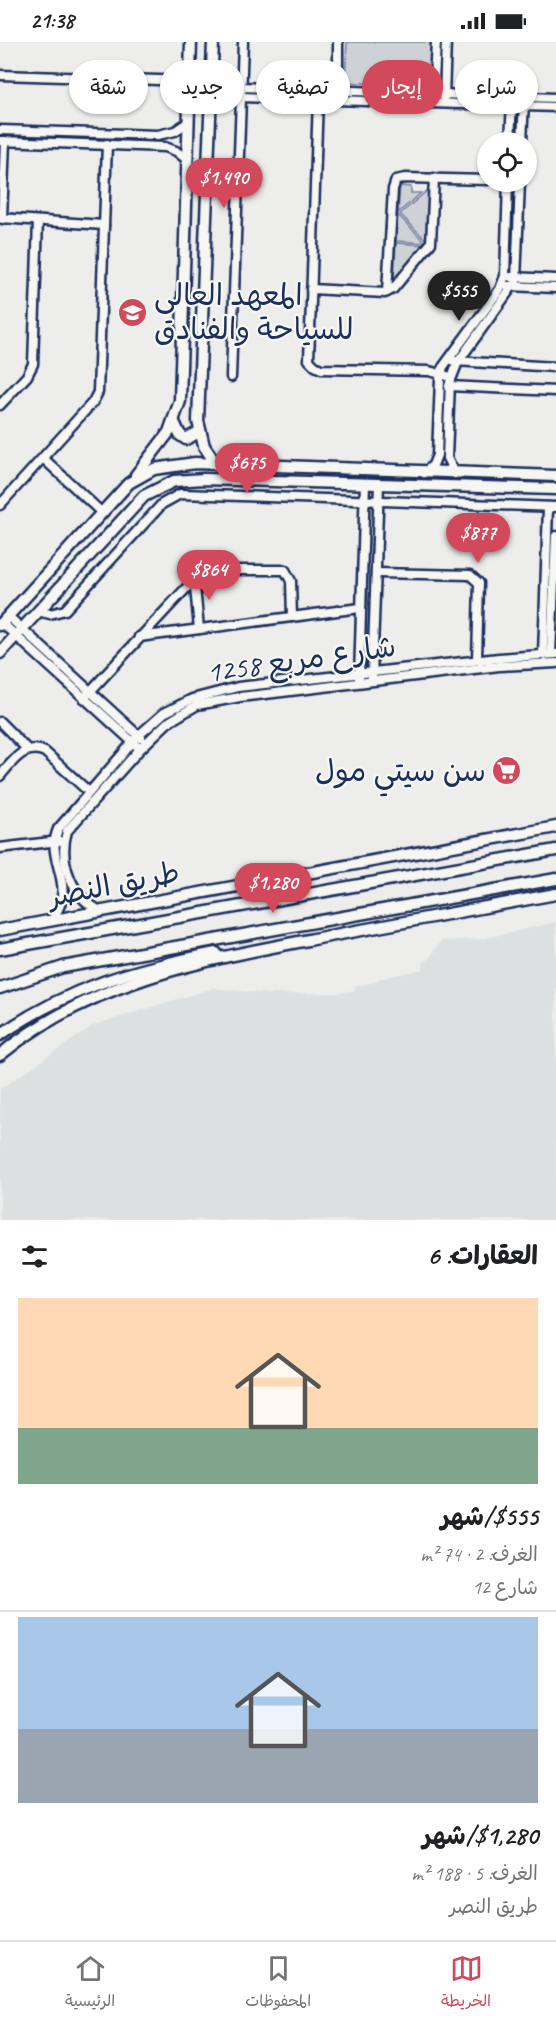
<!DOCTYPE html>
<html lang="ar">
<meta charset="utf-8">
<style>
body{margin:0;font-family:Caveat,"Playpen Sans Arabic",sans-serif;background:#f2f2f2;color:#202124;direction:rtl;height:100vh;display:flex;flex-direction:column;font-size:22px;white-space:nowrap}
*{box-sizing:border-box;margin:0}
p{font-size:20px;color:#757577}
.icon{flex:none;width:33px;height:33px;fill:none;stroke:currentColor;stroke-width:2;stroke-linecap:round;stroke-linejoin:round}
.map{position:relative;height:1178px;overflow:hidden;direction:ltr}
.drawer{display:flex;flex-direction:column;background:#fff;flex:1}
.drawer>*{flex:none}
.top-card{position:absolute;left:18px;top:18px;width:520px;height:54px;direction:rtl;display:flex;gap:12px}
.buttons{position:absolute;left:477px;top:90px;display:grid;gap:12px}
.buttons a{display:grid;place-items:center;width:60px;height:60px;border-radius:50%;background:#fff;box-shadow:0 2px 4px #0004;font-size:30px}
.price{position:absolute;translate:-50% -51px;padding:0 14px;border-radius:21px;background:#d1495b;color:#fff;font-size:20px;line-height:39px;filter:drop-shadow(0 2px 3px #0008)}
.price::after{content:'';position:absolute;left:50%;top:36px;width:18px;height:14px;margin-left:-9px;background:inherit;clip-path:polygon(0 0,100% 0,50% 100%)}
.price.active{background:#222;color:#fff}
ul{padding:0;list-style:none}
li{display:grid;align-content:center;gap:12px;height:318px;padding:0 18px}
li+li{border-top:2px solid #e0e0e0}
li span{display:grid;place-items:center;height:186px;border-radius:0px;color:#555}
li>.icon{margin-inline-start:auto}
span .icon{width:108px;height:108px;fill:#fffc;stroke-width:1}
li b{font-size:26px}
h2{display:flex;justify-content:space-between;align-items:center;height:72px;padding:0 18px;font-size:26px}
.chip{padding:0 21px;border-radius:27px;background:#fff;box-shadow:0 2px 4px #0004;font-size:21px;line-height:54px}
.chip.active{background:#d1495b;color:#fff}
.status{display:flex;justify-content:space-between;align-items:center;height:42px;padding:0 30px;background:#fff;direction:ltr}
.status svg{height:16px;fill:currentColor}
.tabs{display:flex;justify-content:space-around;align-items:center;height:84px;border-top:2px solid #e0e0e0;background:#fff;font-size:16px;color:#757577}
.tabs a{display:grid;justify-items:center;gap:3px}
.tabs .active{color:#d1495b}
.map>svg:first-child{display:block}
.built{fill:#dde0e1}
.green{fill:#ced2d7;stroke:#74809a;stroke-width:1.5}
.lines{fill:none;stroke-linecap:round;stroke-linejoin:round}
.minor-casing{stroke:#1b2f5e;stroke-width:13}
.major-casing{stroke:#1b2f5e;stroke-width:15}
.minor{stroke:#f6f6f2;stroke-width:8}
.major{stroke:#f6f6f2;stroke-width:10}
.labels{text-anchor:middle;stroke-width:4.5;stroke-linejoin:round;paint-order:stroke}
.poi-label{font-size:30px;fill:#1b2f5e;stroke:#f6f6f2;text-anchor:start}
.street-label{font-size:30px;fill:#1b2f5e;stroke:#f6f6f2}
</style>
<div class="status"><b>21:38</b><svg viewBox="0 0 49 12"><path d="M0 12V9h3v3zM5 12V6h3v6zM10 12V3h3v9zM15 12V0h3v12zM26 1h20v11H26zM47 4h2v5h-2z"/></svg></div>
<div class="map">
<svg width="556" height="1178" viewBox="0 0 556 1178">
<rect width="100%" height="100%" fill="#edeeec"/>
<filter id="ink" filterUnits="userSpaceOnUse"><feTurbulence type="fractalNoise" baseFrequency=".0167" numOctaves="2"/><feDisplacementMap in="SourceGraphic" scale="12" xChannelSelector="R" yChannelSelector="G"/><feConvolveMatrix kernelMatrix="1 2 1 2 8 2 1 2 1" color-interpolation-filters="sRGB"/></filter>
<g filter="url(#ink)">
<polygon class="built" points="556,880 556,1178 0,1178 0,1047 94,983 213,946 268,952 339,951 355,948 355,944 376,940 377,937 423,927 423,920 428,918 441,899 481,897"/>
<g class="green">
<polygon points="347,0 431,0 430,45 345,40"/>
<polygon points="400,144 411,145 411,151 421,151 398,171"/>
<polygon points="429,147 430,147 426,198 400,172"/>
<polygon points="398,173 426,201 396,199"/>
<polygon points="396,201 426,203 394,239"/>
</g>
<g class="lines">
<defs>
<g id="minor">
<polyline points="0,33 190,39"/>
<polyline points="211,44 556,56"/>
<polyline points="338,51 338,0"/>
<polyline points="211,54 556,65"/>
<polyline points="444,55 446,0"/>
<polyline points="318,57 309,318 315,324 321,327 429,329 451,335"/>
<polyline points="433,57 436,0"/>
<polyline points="0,88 158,93 175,89 187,81"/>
<polyline points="0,99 165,105 176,109 186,117"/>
<polyline points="510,100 512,58"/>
<polyline points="522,100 524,59"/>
<polyline points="0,176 104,183"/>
<polyline points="2,177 5,99"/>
<polyline points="511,235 556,237"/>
<polyline points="508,244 556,246"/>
<polyline points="311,247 385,251 393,247 431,201 434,136"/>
<polyline points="387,250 393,147 396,138 405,136 488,138"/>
<polyline points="454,319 556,325"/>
<polyline points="231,335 243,0"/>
<polyline points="449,344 556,349"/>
<polyline points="0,363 27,334 33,322 38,179"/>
<polyline points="43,416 101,470"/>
<polyline points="424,431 433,423 437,413 440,337 443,325 500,247 505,234 508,140"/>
<polyline points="455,432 447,416 450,340 458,320 516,239 520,140"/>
<polyline points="0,463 93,360 98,350 107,102"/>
<polyline points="376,531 470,533 479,541 477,618"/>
<polyline points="194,534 199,587"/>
<polyline points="38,569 50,572 65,568 162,462 180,452 556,465"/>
<polyline points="8,574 141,696"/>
<polyline points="2,581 137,704"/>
<polyline points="139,595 360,566"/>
<polyline points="551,612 556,494"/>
<polyline points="543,613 548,465"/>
<polyline points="372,635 379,442"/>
<polyline points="359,636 365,441"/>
<polyline points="84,656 203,528 285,528 291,539 292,575"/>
<polyline points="0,680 28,708"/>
<path d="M0,734C12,720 25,700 45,710L89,750"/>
<polyline points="0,806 59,799"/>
<path d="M101,869C72,856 58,820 67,789L140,707L167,681L197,663L240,655L499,624L556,621"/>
<path d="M52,878C79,840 44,820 58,787L138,694L164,671L192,657L238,645L499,616L556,612"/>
</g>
<g id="major">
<polyline points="213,0 198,379 204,404 216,422"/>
<polyline points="174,380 180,393 186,397 199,390"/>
<polyline points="136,433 169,390 180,359 191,0"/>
<polyline points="0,583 129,441 154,427 195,421 556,434"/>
<polyline points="0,611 144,454 174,439 204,437 556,447"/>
<polyline points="0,888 556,785"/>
<polyline points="0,907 556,808"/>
<polyline points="0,946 63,925 556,837"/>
<path d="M0,993C69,945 134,927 216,911"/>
<path d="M0,1013C92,937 210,917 324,895C401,880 479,867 556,852"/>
</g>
</defs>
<use href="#minor" class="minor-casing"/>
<use href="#major" class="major-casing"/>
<use href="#minor" class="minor"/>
<use href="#major" class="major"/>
</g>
</g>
<defs>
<symbol id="university-disc" viewBox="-11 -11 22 22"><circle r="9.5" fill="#d1495b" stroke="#f6f6f2"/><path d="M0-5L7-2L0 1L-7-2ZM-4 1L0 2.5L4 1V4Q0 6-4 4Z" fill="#fff"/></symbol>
<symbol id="supermarket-disc" viewBox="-11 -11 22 22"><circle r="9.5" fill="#d1495b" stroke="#f6f6f2"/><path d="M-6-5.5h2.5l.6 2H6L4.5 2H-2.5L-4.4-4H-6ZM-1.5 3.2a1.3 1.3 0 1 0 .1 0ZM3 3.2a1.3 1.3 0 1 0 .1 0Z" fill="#fff"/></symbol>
</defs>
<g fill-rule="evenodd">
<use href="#university-disc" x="116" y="254" width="33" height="33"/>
<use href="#supermarket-disc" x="490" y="712" width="33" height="33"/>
</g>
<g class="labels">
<g class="poi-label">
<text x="154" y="263">المعهد العالى<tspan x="154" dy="34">للسياحة والفنادق</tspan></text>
<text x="486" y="739" text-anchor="end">سن سيتي مول</text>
</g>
<g class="street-label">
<text transform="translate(301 617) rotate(-8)" y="10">شارع مربع 1258</text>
<text transform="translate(114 842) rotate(-11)" y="10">طريق النصر</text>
</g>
</g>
</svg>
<div class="buttons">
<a><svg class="icon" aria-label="locate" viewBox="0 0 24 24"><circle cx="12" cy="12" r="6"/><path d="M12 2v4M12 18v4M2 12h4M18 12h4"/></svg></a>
</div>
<b class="price" style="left:224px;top:167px">$1,490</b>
<b class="price active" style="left:459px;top:280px">$555</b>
<b class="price" style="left:247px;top:452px">$675</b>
<b class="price" style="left:478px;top:522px">$877</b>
<b class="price" style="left:209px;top:559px">$864</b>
<b class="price" style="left:273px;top:872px">$1,280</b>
<div class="top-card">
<a class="chip">شراء</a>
<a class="chip active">إيجار</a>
<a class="chip">تصفية</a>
<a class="chip">جديد</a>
<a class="chip">شقة</a>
</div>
</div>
<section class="drawer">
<h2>العقارات: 6<svg class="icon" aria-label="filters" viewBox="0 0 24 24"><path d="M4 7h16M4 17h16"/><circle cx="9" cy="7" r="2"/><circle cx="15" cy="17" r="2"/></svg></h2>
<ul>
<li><span style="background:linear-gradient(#ffd9b3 70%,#7fa58c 0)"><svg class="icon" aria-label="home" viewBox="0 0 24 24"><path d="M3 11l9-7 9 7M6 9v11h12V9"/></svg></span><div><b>$555/شهر</b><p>الغرف: 2 · 74 m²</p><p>شارع 12</p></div></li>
<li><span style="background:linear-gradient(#a9c7e8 60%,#9aa5b1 0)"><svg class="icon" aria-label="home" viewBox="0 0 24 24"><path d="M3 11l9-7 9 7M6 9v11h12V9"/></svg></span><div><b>$1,280/شهر</b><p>الغرف: 5 · 188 m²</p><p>طريق النصر</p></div></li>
</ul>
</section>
<nav class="tabs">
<a class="active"><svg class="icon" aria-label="map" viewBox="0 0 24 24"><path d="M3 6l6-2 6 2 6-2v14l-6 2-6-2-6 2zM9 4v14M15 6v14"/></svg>الخريطة</a>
<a><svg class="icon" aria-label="saved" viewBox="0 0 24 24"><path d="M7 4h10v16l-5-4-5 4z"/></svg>المحفوظات</a>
<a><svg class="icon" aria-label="home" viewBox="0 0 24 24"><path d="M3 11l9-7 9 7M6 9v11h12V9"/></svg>الرئيسية</a>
</nav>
